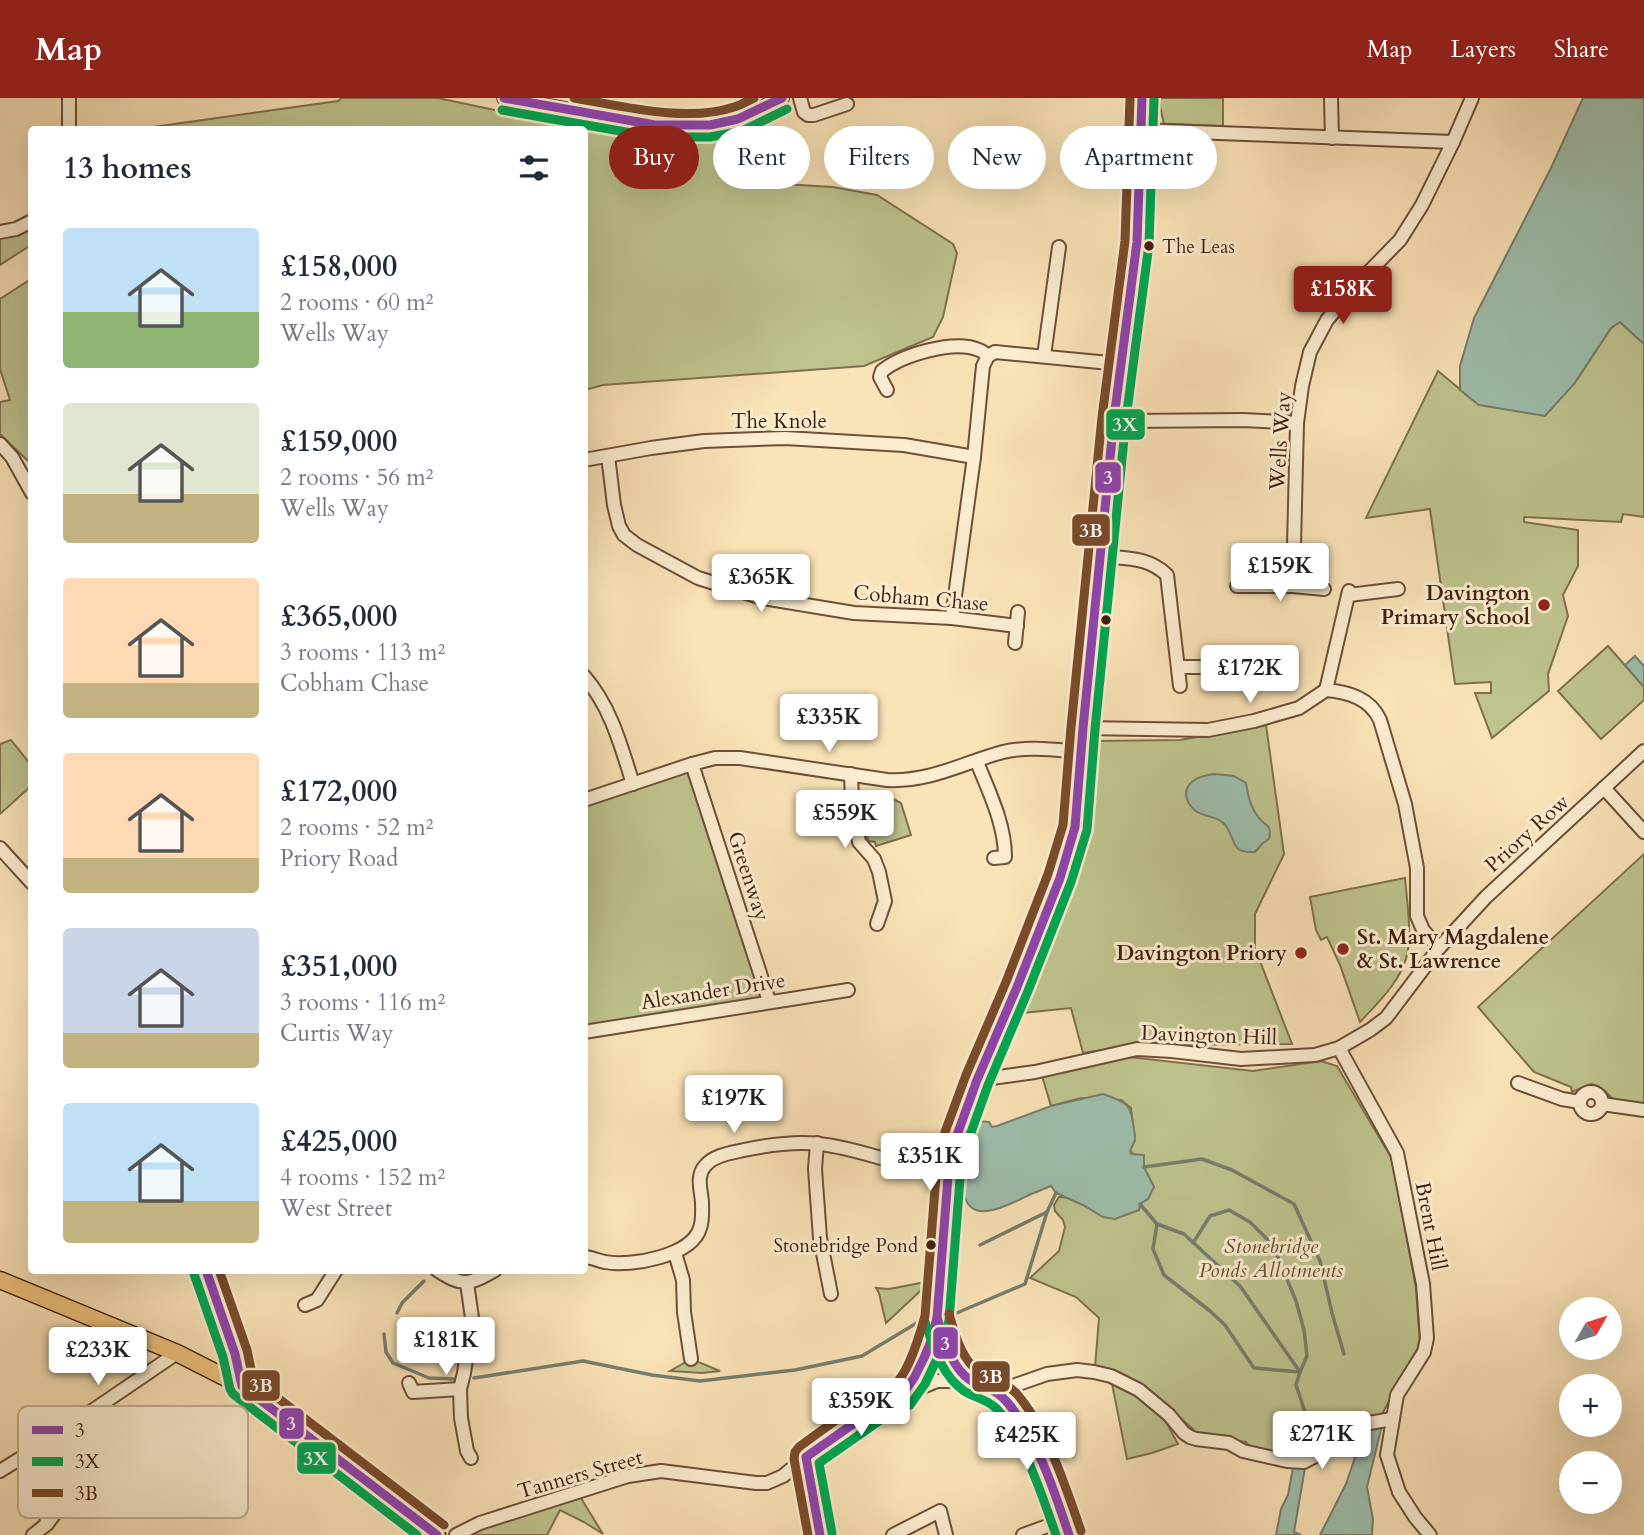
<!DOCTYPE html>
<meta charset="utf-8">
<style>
body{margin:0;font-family:Cardo,serif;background:#f2f2f3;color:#1f2937;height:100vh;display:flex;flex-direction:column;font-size:26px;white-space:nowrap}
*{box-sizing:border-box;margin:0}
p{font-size:23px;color:#747a83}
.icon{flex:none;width:38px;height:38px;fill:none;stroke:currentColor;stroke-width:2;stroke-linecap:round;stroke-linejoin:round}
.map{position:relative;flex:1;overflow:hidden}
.sheet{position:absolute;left:28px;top:28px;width:560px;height:1148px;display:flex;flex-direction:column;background:#fff;border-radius:7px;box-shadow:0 7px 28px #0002}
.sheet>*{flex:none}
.top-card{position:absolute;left:609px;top:28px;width:665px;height:63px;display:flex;gap:14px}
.needle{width:46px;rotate:51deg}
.fabs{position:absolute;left:1559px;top:1199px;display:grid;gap:14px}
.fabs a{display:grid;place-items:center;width:63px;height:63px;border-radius:50%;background:#fff;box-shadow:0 7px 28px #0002;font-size:35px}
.price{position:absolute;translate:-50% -60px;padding:0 16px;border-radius:7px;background:#fff;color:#222;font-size:23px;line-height:46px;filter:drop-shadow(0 2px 4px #0008)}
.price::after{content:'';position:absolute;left:50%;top:42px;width:21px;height:16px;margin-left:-10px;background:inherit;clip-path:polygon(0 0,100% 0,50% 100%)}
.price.on{background:#8f2418;color:#fff}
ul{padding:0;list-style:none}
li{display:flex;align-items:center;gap:21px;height:175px;padding:0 35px}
li span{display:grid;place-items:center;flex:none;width:196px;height:140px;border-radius:7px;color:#555}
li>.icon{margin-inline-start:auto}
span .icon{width:84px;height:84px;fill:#fffc;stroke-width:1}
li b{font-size:30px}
h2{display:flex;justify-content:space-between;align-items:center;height:84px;padding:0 35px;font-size:30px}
.tag{padding:0 24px;border-radius:32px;background:#fff;box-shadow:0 7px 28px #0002;font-size:24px;line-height:63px}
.tag.on{background:#8f2418;color:#fff}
header{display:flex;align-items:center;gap:42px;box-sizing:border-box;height:98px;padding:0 35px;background:#8f2418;color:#fff}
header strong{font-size:33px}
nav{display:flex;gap:38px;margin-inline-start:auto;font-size:24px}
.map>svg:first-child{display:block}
.green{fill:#bfc48e;stroke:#80714e;stroke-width:2}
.water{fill:#9ebeac;stroke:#787e6c;stroke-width:2}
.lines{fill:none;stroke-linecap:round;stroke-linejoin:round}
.stream{stroke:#787e6c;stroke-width:3.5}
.minor-casing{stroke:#6e4f38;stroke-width:16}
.major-casing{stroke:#401e0d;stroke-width:19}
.minor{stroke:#fcedd0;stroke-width:12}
.major{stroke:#edc27c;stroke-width:16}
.bus-1-casing{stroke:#fcedd0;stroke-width:14}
.bus-2-casing{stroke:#fcedd0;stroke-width:14}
.bus-3-casing{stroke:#fcedd0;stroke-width:14}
.bus-1{stroke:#8e44ad;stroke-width:9}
.bus-2{stroke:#00a651;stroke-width:9}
.bus-3{stroke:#7a4b2a;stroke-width:9}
.bus-dot{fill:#401e0d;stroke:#fcedd0;stroke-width:2.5}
.poi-dot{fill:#8f2418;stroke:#fcedd0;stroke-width:2.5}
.labels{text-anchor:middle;stroke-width:6;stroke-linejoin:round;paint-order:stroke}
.bus-label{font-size:19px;fill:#401e0d;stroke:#fcedd0;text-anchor:start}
.street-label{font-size:21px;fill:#401e0d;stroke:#fcedd0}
.poi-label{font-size:21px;font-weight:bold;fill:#401e0d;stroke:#fcedd0;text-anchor:end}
.park-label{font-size:21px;font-style:italic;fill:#665034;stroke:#fcedd0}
.key{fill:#fcedd0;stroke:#c4af96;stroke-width:2}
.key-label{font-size:19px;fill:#401e0d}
.line-badge{stroke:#fcedd0;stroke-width:2.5}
.badge-label{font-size:19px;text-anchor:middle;font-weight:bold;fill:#fff}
</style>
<header>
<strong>Map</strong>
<nav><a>Map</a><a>Layers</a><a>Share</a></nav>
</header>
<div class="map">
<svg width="1644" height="1437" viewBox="0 0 1644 1437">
<rect width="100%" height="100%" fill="#fae3b7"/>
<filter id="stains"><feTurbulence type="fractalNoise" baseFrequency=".00286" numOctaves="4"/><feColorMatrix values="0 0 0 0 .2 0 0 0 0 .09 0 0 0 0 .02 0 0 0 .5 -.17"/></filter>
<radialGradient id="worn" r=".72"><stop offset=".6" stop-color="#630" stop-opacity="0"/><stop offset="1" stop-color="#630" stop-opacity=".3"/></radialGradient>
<g class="green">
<polygon points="342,0 438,0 665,48 734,33 748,84 833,89 877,97 953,146 957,155 943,219 933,239 864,268 603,287 585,292 584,32 139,31 338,3"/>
<polygon points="1158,0 1223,0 1223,28 1164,26"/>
<polygon points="31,129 31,147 0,167 0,139"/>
<polygon points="31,181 31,366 0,336 0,304 10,302 0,271 0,201"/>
<polygon points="1620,224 1644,246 1644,419 1623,416 1621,424 1524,419 1524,424 1578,432 1578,468 1563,497 1568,518 1548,576 1549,593 1492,640 1475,595 1491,595 1491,584 1455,586 1430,411 1366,420 1438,273 1479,307 1574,286 1611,230"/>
<polygon points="1608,548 1644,589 1644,602 1601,641 1558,593"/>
<polygon points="1266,627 1284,756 1255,816 1255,850 1292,946 1135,947 1083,955 1071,910 1022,915 1080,753 1090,643 1180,642"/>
<polygon points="11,642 31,667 31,688 0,716 0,646"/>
<polygon points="692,666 769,903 585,934 584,702"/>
<path d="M873,695L883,696L901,705L911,737L876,748L875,744L869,743C861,729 857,705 873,695Z"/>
<polygon points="1644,756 1644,1006 1615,1003 1605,993 1598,988 1591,986 1572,994 1571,989 1534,974 1478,909"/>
<path d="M1405,780C1407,803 1412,836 1407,857C1401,883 1377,906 1360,924L1340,867L1327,839L1321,842L1316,832L1310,799Z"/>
<path d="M1129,959L1253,973L1321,963L1337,968L1392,1061L1416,1190L1420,1246L1381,1318L1361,1322L1342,1316C1334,1322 1336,1329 1331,1337C1324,1349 1309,1356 1298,1363L1249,1348L1246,1344L1230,1342L1196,1334L1152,1294L1119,1274L1095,1269L1099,1220L1076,1199L1030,1180L1059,1153L1065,1129L1063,1122L1055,1113L1054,1107L1059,1099C1071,1097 1102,1116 1118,1118C1124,1119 1132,1113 1139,1112L1140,1106L1154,1089C1147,1075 1139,1064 1130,1052L1135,1042L1131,1010L1121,1002L1081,1000L1051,1008L1042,978Z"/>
<polygon points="931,1183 886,1225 879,1195 876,1190 889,1191"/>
<polygon points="939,1242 955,1275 954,1277 919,1284 917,1282"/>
<polygon points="691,1261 720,1273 702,1275 670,1273"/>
<polygon points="1111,1281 1119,1290 1138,1297 1166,1324 1178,1346 1152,1355 1127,1361"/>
<polygon points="579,1397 603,1436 584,1424 560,1412 547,1437 469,1437 471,1434"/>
</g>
<g class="water">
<polygon points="1583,0 1644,0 1644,246 1620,224 1611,230 1574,286 1545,318 1479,307 1460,292 1460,268 1474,220 1551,70"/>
<polygon points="1635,558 1644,568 1644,589 1625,567"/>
<path d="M1215,676L1234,678L1246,685C1248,698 1251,712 1261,722C1264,726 1266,725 1269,730C1271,735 1270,736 1269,741L1263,745L1255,754C1230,755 1237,744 1226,728C1216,714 1195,723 1187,701C1186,697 1185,695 1187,691C1191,680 1205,677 1215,676Z"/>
<path d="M1103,996C1133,1006 1130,1008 1135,1038V1042L1130,1053L1131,1056L1144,1057V1069L1154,1089L1148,1101L1140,1106L1139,1112L1115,1121L1103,1119L1083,1107L1056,1095L1051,1088C1044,1091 1036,1094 1029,1097C1007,1108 966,1131 963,1089L961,1087L968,1047L978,1023L989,1024L992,1029L997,1028L1051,1008Z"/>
<polygon points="1382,1327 1367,1389 1373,1421 1372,1437 1320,1437 1346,1386 1365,1330"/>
<polygon points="1293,1369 1305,1370 1294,1434 1301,1437 1276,1437 1281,1411 1288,1397"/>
</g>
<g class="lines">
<g class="stream">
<polyline points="1144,1069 1202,1061 1232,1072 1294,1106 1320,1163 1332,1215 1344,1256"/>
<polyline points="1140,1106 1157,1126 1184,1136 1240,1188 1300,1274 1296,1287 1308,1323"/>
<polyline points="1157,1126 1153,1151 1164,1177 1210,1213 1225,1227 1254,1270 1300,1274 1307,1258 1304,1232 1296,1203 1273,1147 1250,1124 1229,1112 1210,1118 1193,1145"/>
<polyline points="980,1147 1047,1114 1056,1095"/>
<polyline points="397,1215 402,1205 424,1183"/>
<polyline points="952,1217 1025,1186 1047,1114"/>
<polyline points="384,1236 386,1254 393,1265 429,1280 455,1281"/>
<polyline points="474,1280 583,1263 652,1277 700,1283 795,1272 862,1258 925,1220"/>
</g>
<defs>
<g id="minor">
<polyline points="504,0 655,27 710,27 738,21 782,0"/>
<polyline points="800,0 804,14 808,17 814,17 847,6"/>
<polyline points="1331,0 1332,40"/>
<polyline points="597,17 601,0"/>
<polyline points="69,32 69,0"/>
<polyline points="1140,32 1453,44"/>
<polyline points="0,134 16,131 32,123"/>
<polyline points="1044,258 1059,149"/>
<path d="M887,292L880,279L882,273C902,257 954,241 979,252C983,253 985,256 988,258"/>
<polyline points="1114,320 1130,323 1243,322 1297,325"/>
<polyline points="0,346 12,359 32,395"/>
<polyline points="608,358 614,407 619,428 624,437 637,447 698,480 763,500 854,515 952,520 1017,528"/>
<polyline points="584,362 651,350 704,343 785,340 904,347 974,359"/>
<path d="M1099,458C1126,461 1147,458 1167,477L1180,588"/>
<polyline points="1237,488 1293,488 1324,491"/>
<polyline points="1293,488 1297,325 1302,288 1310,254 1327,222 1358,185 1400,142 1422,107 1453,44 1472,0"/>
<polyline points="1349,497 1398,491"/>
<polyline points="952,520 974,359 983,268 988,258 995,254 1120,266"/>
<polyline points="1015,545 1018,514"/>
<polyline points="1179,569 1202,569"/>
<path d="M584,578C611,609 621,648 633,686"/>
<polyline points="1326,592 1349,493"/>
<path d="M1083,630L1208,632L1254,623L1299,610L1326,592C1348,594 1370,600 1380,622L1405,706L1417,770V818L1423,832L1439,850"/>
<path d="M977,664C989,694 1005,726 1005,759L994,760"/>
<polyline points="692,666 769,903"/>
<polyline points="851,676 852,703 859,744 874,761 879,774 885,803 877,826"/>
<polyline points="1604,690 1644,734"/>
<path d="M584,702L692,666L715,660H740L887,682C931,684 962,665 1003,654C1028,648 1056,652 1080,654"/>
<polyline points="0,750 32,785"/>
<polyline points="584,934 848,892"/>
<polyline points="1339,950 1397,1055 1423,1186 1427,1240 1424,1254 1397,1297 1387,1357 1399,1394 1415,1419 1430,1437"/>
<polyline points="977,982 1035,974 1137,951 1172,953 1241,961 1315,957 1339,950 1370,932 1386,920 1439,850 1486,799 1644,653"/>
<polyline points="1518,985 1562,1001 1580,1004"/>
<circle cx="1591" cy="1005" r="11"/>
<polyline points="1602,1006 1644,1012"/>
<polyline points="817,1045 815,1071 820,1140 831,1196"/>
<polyline points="675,1155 683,1182 684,1214 691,1261"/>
<path d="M584,1159C592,1159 598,1163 605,1164C631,1169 692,1158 700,1130C703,1122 702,1112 702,1104C701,1092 696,1078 705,1068C714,1057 731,1055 744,1052C768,1047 794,1043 819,1046C840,1048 860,1054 881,1060C903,1067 926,1073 948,1079"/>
<polyline points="206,1172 235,1256 242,1288"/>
<path d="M437,1172C463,1189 469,1187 495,1172"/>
<polyline points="467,1185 472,1220 464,1275 460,1291 461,1320 467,1353 471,1360"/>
<polyline points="305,1207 317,1202 336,1172"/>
<path d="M937,1220C945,1246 952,1263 971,1283"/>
<polyline points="409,1285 413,1294 460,1291"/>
<polyline points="902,1297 914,1280 924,1260 931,1243 937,1220 948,1079 957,1037 977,982 1017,889 1060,780 1075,729 1083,630 1114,320 1137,144 1142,0"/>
<polyline points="1002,1299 1010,1289 1047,1276 1077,1272 1094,1274 1111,1278 1139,1292 1169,1317 1184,1335 1190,1339 1196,1341 1229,1345 1243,1353 1287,1363 1304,1364 1319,1356 1340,1334 1342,1324 1358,1327 1392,1321"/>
<polyline points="806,1359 820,1437"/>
<polyline points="0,1373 42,1347 177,1255"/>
<polyline points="44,1395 47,1426"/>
<polyline points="33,1437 47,1426 59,1410 68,1405"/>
<polyline points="456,1437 480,1425 628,1378 661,1373 756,1385 767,1385 783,1378 806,1359 883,1305 937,1283 971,1283 985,1288 1002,1299 1021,1325 1048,1381 1069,1437"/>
<polyline points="893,1437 940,1413 946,1437"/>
<polyline points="1023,1437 1064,1422"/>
</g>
<polyline id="major" points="0,1182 177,1255 242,1288 437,1437"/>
</defs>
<use href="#minor" class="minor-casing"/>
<use href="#major" class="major-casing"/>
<use href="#minor" class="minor"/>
<use href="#major" class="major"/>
<defs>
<g id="bus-1">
<polyline points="504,0 655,27 710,27 738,21 782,0"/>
<polyline points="206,1172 235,1256 242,1288 437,1437"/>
<path d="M937,1220C944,1241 951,1269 970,1282C974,1285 980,1286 985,1288C993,1292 1001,1297 1007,1304C1036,1337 1055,1395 1069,1437"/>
<polyline points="820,1437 806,1359 883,1305 902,1297 914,1280 924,1260 931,1243 937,1220 948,1079 957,1037 977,982 1017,889 1060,780 1075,729 1083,630 1114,320 1137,144 1142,0"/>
</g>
<g id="bus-2">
<polyline points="502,12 654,39 710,39 742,33 787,11"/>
<polyline points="194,1176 223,1259 230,1291 233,1296 417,1437"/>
<path d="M925,1224C933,1248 942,1278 964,1293C975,1300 987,1301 997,1311C1023,1339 1043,1400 1056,1437"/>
<polyline points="832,1435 819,1365 889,1316 910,1307 925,1286 935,1265 943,1246 949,1222 960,1081 969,1040 988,987 1028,893 1071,784 1087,732 1095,631 1126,321 1149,146 1154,0"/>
</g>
<g id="bus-3">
<path d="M574,0C621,8 688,25 734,9C741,7 747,3 754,0"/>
<polyline points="219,1172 247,1252 253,1281 444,1427"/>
<path d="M949,1216C954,1233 962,1264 979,1273C992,1279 1005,1284 1016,1295C1047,1330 1066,1390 1081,1433"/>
<path d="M808,1437L794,1361L795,1354L799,1349C824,1331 849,1312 875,1296C880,1292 889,1291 894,1287C909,1275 920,1236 925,1218L936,1078L945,1034L966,977L1006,884L1048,776L1063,727L1071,629L1102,319L1125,143L1130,0"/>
</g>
</defs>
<use href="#bus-1" class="bus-1-casing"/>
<use href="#bus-2" class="bus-2-casing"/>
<use href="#bus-3" class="bus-3-casing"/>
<use href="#bus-1" class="bus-1"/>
<use href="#bus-2" class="bus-2"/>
<use href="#bus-3" class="bus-3"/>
</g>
<g class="bus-dot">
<circle cx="1149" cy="148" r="6"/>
<circle cx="1106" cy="522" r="6"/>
<circle cx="931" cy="1147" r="6"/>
</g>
<g class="poi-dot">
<circle cx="1544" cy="507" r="7"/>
<circle cx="1343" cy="851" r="7"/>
<circle cx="1301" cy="855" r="7"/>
</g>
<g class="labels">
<g class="bus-label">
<text x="1162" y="155">The Leas</text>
<text x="918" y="1154" text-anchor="end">Stonebridge Pond</text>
</g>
<g class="street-label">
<text x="779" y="330">The Knole</text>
<text transform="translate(1280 343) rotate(-86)" y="7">Wells Way</text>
<text transform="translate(921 500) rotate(5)" y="7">Cobham Chase</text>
<text transform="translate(1527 735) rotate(-42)" y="7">Priory Row</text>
<text transform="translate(749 778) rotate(72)" y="7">Greenway</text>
<text transform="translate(713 893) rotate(-9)" y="7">Alexander Drive</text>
<text transform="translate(1209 937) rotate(2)" y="7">Davington Hill</text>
<text transform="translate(1431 1128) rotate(79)" y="7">Brent Hill</text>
<text transform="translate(580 1376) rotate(-16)" y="7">Tanners Street</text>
</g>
<g class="poi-label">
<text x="1530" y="502">Davington<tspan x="1530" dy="24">Primary School</tspan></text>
<text x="1357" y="846" text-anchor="start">St. Mary Magdalene<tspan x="1357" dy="24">&amp; St. Lawrence</tspan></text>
<text x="1287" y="862">Davington Priory</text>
</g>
<g class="park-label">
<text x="1271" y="1155">Stonebridge<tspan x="1271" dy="24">Ponds Allotments</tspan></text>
</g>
</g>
<rect x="18" y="1308" width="230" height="112" rx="10" class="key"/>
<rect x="32" y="1328" width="31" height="8" fill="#8e44ad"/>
<rect x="32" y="1359" width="31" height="9" fill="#00a651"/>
<rect x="32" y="1391" width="31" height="8" fill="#7a4b2a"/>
<g class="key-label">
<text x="75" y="1339">3</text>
<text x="75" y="1370">3X</text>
<text x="75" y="1402">3B</text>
</g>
<g class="line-badge">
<rect x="1105" y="310" width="41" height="33" rx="7" fill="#00a651"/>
<rect x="1094" y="363" width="28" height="33" rx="7" fill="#8e44ad"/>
<rect x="1071" y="415" width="40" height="34" rx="7" fill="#7a4b2a"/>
<rect x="932" y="1228" width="27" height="34" rx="7" fill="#8e44ad"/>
<rect x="971" y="1262" width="40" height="33" rx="7" fill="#7a4b2a"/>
<rect x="241" y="1271" width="40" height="33" rx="7" fill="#7a4b2a"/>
<rect x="278" y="1309" width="27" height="33" rx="7" fill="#8e44ad"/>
<rect x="296" y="1343" width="41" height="34" rx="7" fill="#00a651"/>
</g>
<g class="badge-label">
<text x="1125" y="333">3X</text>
<text x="1108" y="386">3</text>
<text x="1091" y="439">3B</text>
<text x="945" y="1252">3</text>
<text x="991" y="1285">3B</text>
<text x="261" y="1294">3B</text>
<text x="291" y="1332">3</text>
<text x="316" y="1367">3X</text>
</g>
<rect width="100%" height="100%" filter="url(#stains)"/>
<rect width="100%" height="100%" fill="url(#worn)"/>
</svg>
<div class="fabs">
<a><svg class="needle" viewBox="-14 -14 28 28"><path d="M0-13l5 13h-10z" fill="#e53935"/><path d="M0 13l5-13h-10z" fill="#747a83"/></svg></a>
<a>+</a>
<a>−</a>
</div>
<b class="price on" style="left:1343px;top:228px">£158K</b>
<b class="price" style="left:1280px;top:505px">£159K</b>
<b class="price" style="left:761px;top:516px">£365K</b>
<b class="price" style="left:1250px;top:607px">£172K</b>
<b class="price" style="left:829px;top:656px">£335K</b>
<b class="price" style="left:845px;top:752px">£559K</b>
<b class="price" style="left:734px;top:1037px">£197K</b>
<b class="price" style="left:930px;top:1095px">£351K</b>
<b class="price" style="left:446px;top:1279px">£181K</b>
<b class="price" style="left:98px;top:1289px">£233K</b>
<b class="price" style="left:861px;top:1340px">£359K</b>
<b class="price" style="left:1322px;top:1373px">£271K</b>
<b class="price" style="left:1027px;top:1374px">£425K</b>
<div class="top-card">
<a class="tag on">Buy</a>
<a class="tag">Rent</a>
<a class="tag">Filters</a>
<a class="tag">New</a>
<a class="tag">Apartment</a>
</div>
<section class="sheet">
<h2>13 homes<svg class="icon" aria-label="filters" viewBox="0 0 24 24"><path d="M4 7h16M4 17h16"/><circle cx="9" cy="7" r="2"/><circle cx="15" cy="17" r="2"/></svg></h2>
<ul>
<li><span style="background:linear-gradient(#bfe0f5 60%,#8fb573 0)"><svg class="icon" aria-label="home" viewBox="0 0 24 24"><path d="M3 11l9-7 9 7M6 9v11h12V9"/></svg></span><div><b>£158,000</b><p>2 rooms · 60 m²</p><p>Wells Way</p></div></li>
<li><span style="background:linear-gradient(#dfe7d0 65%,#c2b280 0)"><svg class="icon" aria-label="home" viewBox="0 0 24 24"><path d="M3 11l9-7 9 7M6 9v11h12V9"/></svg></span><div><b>£159,000</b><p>2 rooms · 56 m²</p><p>Wells Way</p></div></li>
<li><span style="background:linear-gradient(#ffd9b3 75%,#c2b280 0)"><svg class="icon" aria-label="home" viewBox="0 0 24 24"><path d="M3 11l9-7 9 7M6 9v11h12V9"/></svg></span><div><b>£365,000</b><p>3 rooms · 113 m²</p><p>Cobham Chase</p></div></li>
<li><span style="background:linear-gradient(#ffd9b3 75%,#c2b280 0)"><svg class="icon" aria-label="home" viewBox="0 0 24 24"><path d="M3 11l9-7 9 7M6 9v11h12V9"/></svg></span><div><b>£172,000</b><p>2 rooms · 52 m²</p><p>Priory Road</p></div></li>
<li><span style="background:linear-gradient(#c9d6e8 75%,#c2b280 0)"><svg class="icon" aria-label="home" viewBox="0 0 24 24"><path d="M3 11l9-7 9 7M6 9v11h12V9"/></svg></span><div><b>£351,000</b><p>3 rooms · 116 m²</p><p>Curtis Way</p></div></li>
<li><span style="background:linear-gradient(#bfe0f5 70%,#c2b280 0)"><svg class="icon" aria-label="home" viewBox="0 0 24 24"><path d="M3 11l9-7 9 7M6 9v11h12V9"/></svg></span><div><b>£425,000</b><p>4 rooms · 152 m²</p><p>West Street</p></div></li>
</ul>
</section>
</div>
